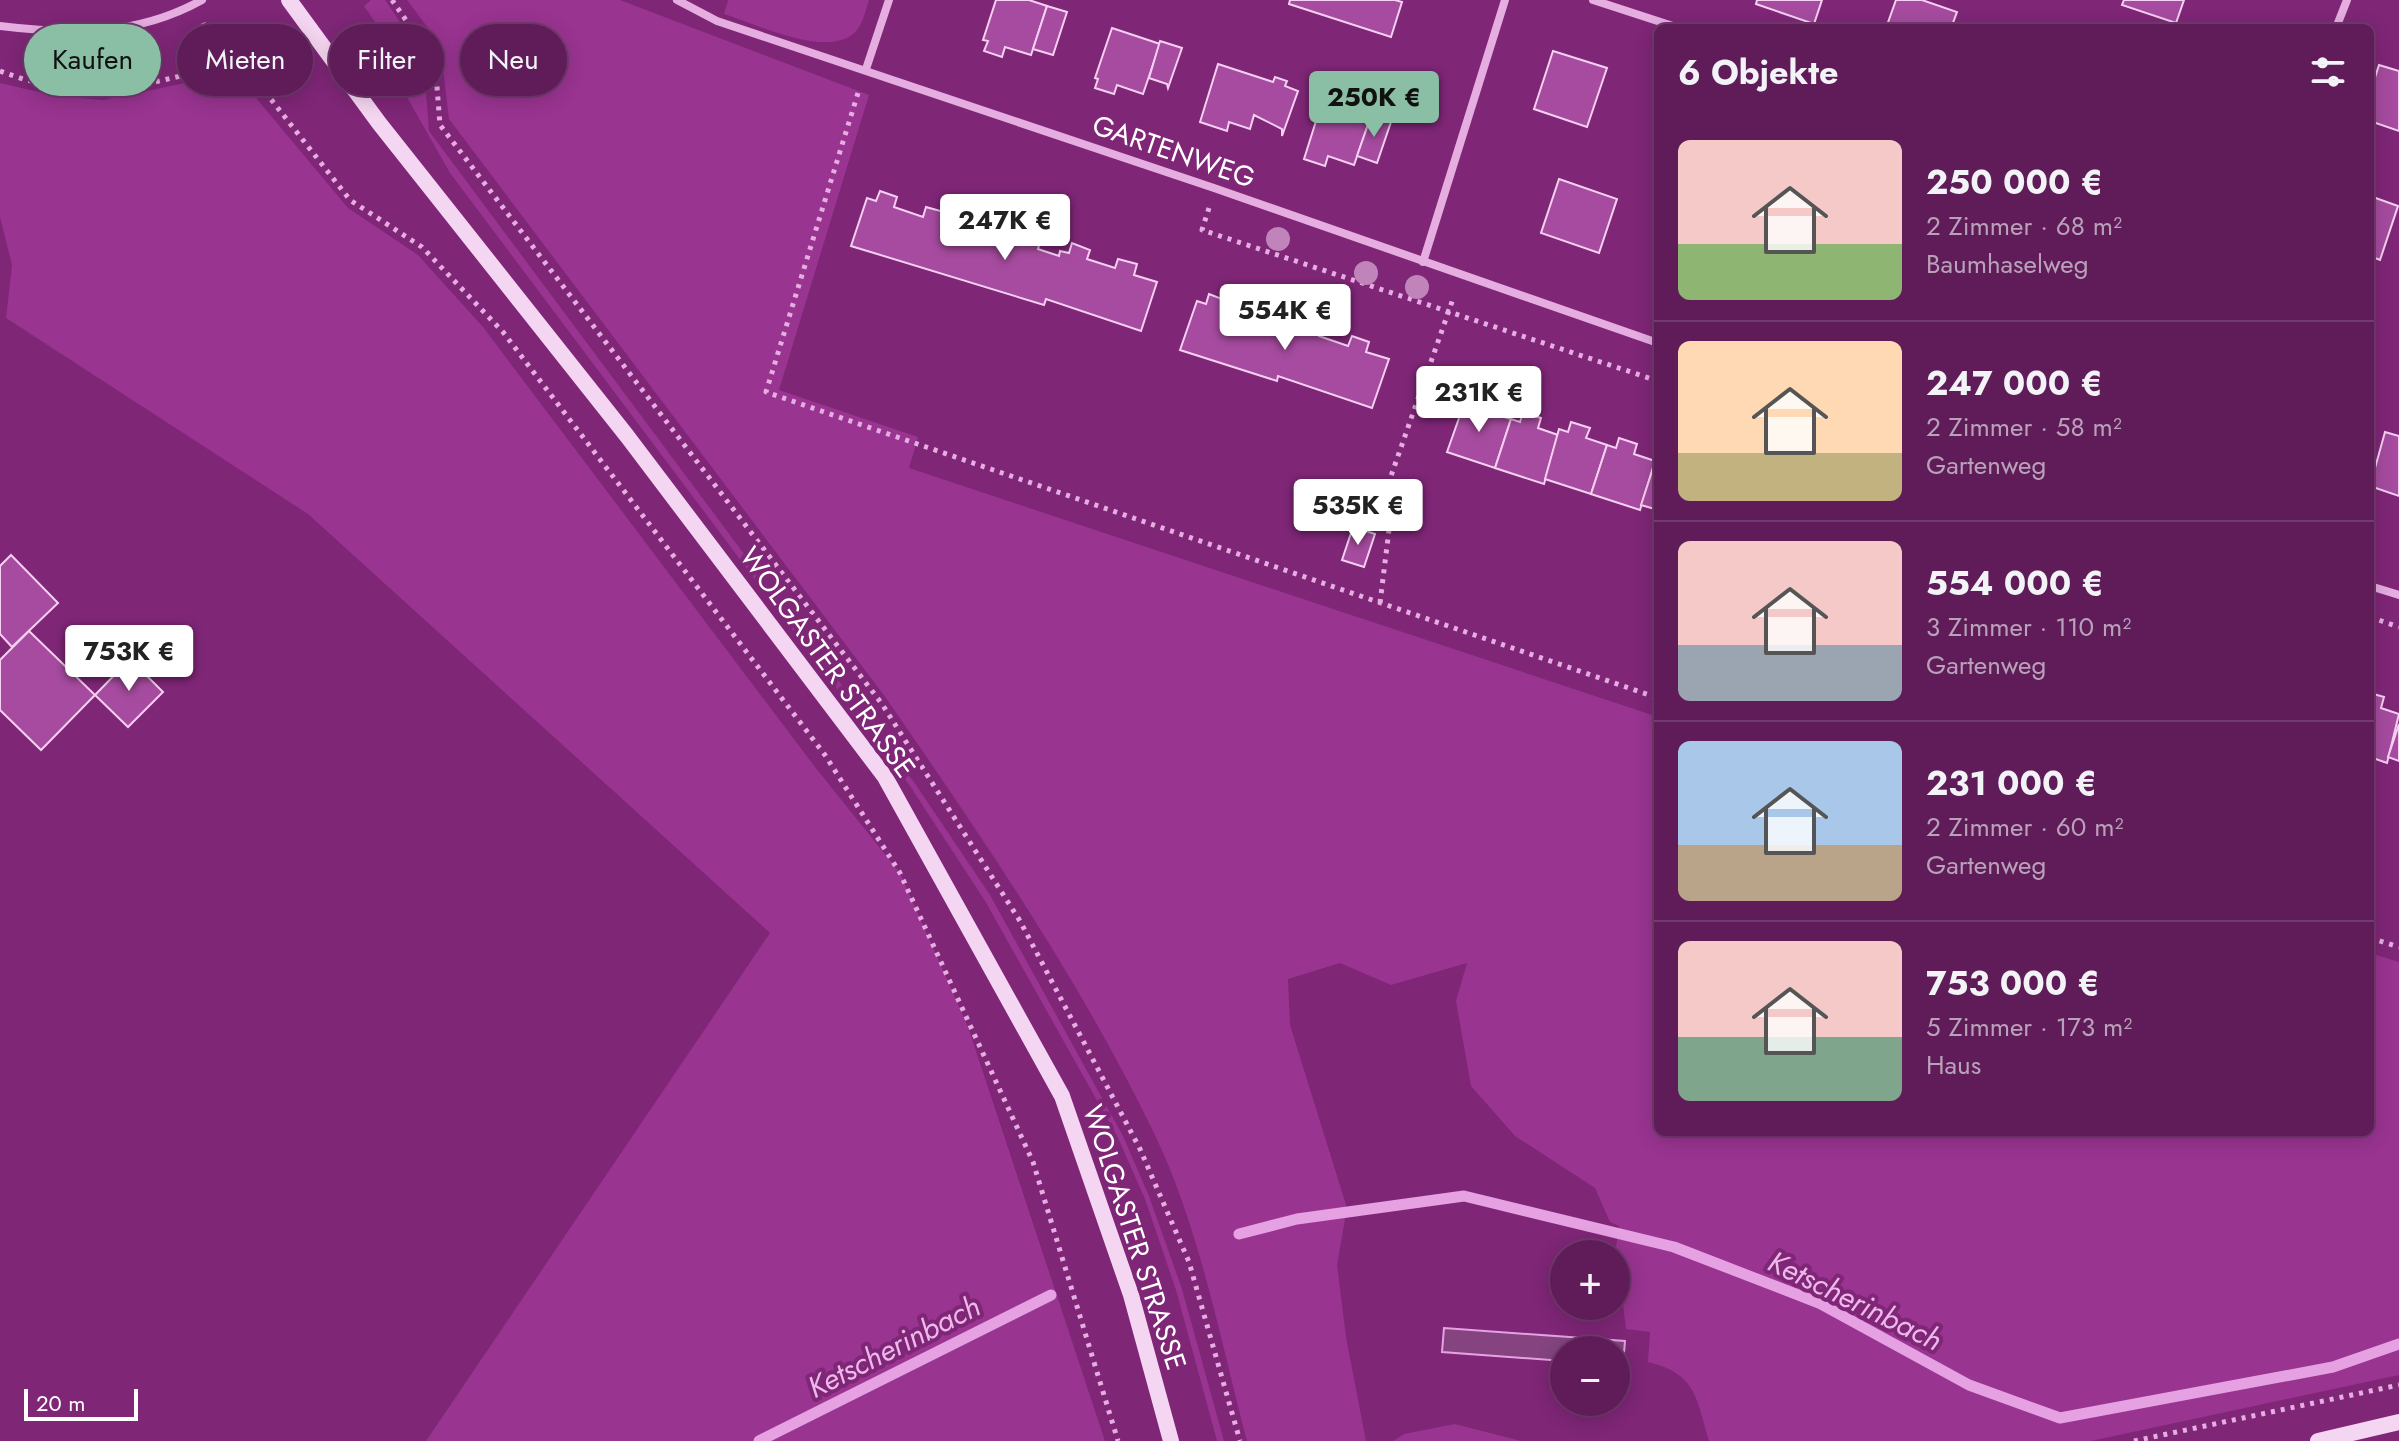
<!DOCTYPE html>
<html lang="de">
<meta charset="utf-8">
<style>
body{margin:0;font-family:Jost,sans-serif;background:#65255f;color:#f1f3f6;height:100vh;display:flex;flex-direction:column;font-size:30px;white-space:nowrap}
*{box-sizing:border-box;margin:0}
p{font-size:26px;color:#baa1ba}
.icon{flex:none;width:44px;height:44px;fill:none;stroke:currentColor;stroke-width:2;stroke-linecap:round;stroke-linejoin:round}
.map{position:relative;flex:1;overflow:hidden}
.details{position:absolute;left:1654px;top:24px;width:720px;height:1112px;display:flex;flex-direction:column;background:#5f1c59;border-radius:12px;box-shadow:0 4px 20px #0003,0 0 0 2px #733a6f}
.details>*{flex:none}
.guide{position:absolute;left:24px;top:24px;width:760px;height:72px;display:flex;gap:16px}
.controls{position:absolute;left:1550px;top:1240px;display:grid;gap:16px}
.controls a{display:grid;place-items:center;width:80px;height:80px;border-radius:50%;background:#5f1c59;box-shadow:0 4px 20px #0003,0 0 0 2px #733a6f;font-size:40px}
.scale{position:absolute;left:24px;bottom:20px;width:114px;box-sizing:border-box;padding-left:8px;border:4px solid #fff;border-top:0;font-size:22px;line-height:28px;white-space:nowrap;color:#fff;-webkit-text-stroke:6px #7f2677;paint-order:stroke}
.price{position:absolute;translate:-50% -68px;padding:0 18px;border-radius:8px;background:#fff;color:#222;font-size:26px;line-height:52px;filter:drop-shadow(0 2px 4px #0008)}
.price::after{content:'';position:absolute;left:50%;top:48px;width:24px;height:18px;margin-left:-12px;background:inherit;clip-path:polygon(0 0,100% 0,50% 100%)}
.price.current{background:#8abfa5;color:#111}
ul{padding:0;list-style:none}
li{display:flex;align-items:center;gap:24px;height:200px;padding:0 24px}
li+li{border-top:2px solid #733a6f}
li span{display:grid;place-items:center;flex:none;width:224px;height:160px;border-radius:12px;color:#555}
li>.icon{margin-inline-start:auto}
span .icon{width:96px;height:96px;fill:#fffc;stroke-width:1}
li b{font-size:34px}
h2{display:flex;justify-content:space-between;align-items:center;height:96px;padding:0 24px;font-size:34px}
.chip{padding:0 28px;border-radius:36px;background:#5f1c59;box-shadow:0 4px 20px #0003,0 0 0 2px #733a6f;font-size:28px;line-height:72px}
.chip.current{background:#8abfa5;color:#111}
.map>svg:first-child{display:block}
.green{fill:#993491}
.water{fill:#85447f;stroke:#e6a1e2;stroke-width:2}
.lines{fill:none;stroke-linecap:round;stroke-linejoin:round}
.stream{stroke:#e6a1e2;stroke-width:11}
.building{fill:#a64b9f;stroke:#f5d0f2;stroke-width:2}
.path{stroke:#e6ade1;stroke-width:5;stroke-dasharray:4 6;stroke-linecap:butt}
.minor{stroke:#e6ade1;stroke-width:8}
.secondary{stroke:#f5d6f2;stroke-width:16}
.tree{fill:#c084bb}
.labels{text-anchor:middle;stroke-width:8;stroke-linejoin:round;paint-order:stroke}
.street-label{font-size:28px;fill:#fff;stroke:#7f2677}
.water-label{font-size:30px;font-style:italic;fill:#edb8ea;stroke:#7f2677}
</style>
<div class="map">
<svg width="2399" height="1441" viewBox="0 0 2399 1441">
<rect width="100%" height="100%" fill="#7f2677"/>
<g class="green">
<polygon points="371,0 385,0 423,56 429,131 914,782 990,895 1123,1136 1149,1196 1182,1289 1224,1441 1217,1441 1176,1290 1145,1199 1118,1138 985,901 910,786 450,173 383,55 392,47 364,6"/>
<path d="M407,0H620L869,95L779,390L918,437L909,468L1658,717V1132H2370V953L2399,962V1375L2091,1441H1709C1696,1398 1697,1374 1648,1362L1650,1332L1626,1329L1616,1247L1619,1226L1610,1222L1595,1188L1515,1136L1471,1086L1456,1001L1467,963L1391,985L1340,963L1288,979L1290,1025L1347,1208L1337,1265L1346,1337L1366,1441H1247C1220,1339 1200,1229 1154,1133C1080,980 982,837 886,698L449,119L440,44Z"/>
<path d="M728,0H869C866,9 863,23 857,30C832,61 756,24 724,14Z"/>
<polygon points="204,79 252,93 348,208 418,255 483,327 815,767 900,873 968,1027 1105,1441 426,1441 770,933 308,514 6,318 12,265 0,217 0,83 56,96 104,100"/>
<polygon points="1455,1424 1521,1441 1393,1441 1404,1434"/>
</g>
<polygon class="water" points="1444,1328 1625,1341 1623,1365 1616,1364 1616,1350 1564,1350 1564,1361 1442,1352"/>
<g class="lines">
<g class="stream">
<polyline points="1239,1234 1297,1219 1464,1196 1674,1247 1819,1303 1969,1385 2060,1418 2333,1367 2399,1344"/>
<polyline points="759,1441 1051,1295"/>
</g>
</g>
<g class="building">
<polygon points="996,0 1029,0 1047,6 1031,55 1005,47 1002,57 984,51 988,41 983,40"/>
<polygon points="1290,0 1395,0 1402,2 1391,37 1289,4"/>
<polygon points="1757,0 1822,0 1814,24 1756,4"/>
<polygon points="1896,0 1922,0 1957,12 1951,28 1886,28"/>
<polygon points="2124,0 2184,0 2176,23 2122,5"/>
<polygon points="1047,6 1067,12 1053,55 1033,49"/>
<polygon points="1112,28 1160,44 1143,94 1117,85 1114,94 1095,88 1098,79 1095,78"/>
<polygon points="1160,41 1182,48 1168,88 1167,84 1149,78"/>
<polygon points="1553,51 1607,68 1587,127 1534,109"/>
<polygon points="1218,64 1273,82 1275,77 1287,81 1285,86 1298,91 1282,136 1282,129 1254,115 1250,129 1229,122 1227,131 1200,122"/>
<polygon points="2379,65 2399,71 2399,131 2370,121 2370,93"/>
<polygon points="1323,99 1371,116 1354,165 1328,156 1325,166 1304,159"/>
<polygon points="1371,116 1391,122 1377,163 1357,156"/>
<polygon points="1559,179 1617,199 1599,253 1541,233"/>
<polygon points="880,191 897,197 894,207 923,217 926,207 944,212 941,223 963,230 965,225 973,228 976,218 994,223 991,234 1020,243 1023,233 1041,239 1038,249 1059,256 1060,251 1069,253 1072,243 1090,250 1087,259 1115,268 1118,259 1137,264 1134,275 1157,282 1141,331 1046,299 1044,305 851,246 867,198 876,201"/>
<polygon points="2370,196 2398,206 2380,260 2370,256"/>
<polygon points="1209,294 1227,301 1223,310 1252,320 1256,310 1274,316 1270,326 1291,333 1293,327 1301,330 1305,320 1322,326 1319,336 1348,346 1352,336 1369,342 1366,352 1389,359 1372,408 1278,376 1277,381 1180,350 1197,301 1206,304"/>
<polygon points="1476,397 1493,403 1490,413 1511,419 1495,468 1447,452 1464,404 1472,407"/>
<polygon points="1523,412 1541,418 1538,428 1558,435 1544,484 1495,468 1511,419 1520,422"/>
<polygon points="1571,422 1590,428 1586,438 1607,445 1591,494 1545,479 1559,429 1568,432"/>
<polygon points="2385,432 2399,436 2399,496 2370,486"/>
<polygon points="1619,438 1637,444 1634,454 1655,461 1640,510 1591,494 1607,445 1616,448"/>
<polygon points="1657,456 1658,456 1658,510 1641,505"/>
<polygon points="1353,527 1375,534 1364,567 1342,560"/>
<polygon points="11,555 58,603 12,647 0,634 0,566"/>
<polygon points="29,631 95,695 41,750 0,710 0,660"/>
<polygon points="130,659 163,692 128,727 95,695"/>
<polygon points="2370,693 2384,697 2381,708 2399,714 2387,763 2370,757"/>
<polygon points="2399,724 2399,761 2388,757"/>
</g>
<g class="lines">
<g class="path">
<polyline points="392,0 435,62 440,125 882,704 1020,921 1140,1149 1189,1262 1240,1441"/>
<polyline points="203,23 223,66"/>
<polyline points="0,71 26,80 104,94 223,66 236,68 259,84 350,200 422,247 503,332 825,755 900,873 1033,1162 1118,1441"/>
<polyline points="858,93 766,392 1658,698"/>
<polyline points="1209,208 1202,230 1658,381"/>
<polyline points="1365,531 1384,497"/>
<polyline points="1380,603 1389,530 1384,496 1454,296"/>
<polyline points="2370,617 2399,627"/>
<polyline points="2370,938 2399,947"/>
<polyline points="2134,1441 2399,1385"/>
</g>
<g class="minor">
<polyline points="677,0 717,21 1214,188 1658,343"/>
<polyline points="1593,0 1679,28"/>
<path d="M0,26C72,35 137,36 202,0"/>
<polyline points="2336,28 2347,0"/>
<polyline points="866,69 889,0"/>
<polyline points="1423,262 1505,0"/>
<polyline points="2370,586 2399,595"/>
</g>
<g class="secondary">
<polyline points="289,0 379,123 627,436 885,777 1062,1096 1131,1295 1171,1441"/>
<polyline points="2318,1441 2399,1422"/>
</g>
</g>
<g class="tree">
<circle cx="1278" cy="239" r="12"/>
<circle cx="1366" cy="273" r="12"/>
<circle cx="1417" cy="287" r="12"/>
</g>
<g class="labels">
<g class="street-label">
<text transform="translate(1174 151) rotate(19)" y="10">GARTENWEG</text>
<text transform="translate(828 662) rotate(54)" y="10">WOLGASTER STRASSE</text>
<text transform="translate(1135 1237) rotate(72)" y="10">WOLGASTER STRASSE</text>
</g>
<g class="water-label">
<text transform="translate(1855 1301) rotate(26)" y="10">Ketscherinbach</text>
<text transform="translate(894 1347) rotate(-27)" y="10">Ketscherinbach</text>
</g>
</g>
</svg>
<div class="controls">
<a>+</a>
<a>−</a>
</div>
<div class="scale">20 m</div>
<b class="price current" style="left:1374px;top:139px">250K €</b>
<b class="price" style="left:1005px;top:262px">247K €</b>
<b class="price" style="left:1285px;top:352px">554K €</b>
<b class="price" style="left:1479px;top:434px">231K €</b>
<b class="price" style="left:1358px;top:547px">535K €</b>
<b class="price" style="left:129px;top:693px">753K €</b>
<div class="guide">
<a class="chip current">Kaufen</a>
<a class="chip">Mieten</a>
<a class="chip">Filter</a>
<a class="chip">Neu</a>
</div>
<section class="details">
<h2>6 Objekte<svg class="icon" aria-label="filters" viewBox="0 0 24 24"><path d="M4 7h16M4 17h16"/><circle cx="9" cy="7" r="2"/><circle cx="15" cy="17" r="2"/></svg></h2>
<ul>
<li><span style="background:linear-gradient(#f6c9c9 65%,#8fb573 0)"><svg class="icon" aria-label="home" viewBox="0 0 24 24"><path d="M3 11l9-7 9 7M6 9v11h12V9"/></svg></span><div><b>250 000 €</b><p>2 Zimmer · 68 m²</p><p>Baumhaselweg</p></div></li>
<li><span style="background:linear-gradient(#ffd9b3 70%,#c2b280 0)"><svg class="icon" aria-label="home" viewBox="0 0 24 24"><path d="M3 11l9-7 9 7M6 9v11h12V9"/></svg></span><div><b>247 000 €</b><p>2 Zimmer · 58 m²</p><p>Gartenweg</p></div></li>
<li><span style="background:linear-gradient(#f6c9c9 65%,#9aa5b1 0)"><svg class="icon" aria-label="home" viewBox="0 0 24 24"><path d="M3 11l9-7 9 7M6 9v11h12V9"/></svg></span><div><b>554 000 €</b><p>3 Zimmer · 110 m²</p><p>Gartenweg</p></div></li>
<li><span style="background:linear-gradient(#a9c7e8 65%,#b9a48a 0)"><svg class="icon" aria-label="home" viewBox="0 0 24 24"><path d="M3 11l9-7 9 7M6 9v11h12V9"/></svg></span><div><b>231 000 €</b><p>2 Zimmer · 60 m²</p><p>Gartenweg</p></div></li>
<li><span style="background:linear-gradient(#f6c9c9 60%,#7fa58c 0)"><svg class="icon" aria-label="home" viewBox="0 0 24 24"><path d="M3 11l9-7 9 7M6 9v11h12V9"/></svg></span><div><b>753 000 €</b><p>5 Zimmer · 173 m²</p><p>Haus</p></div></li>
</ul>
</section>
</div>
